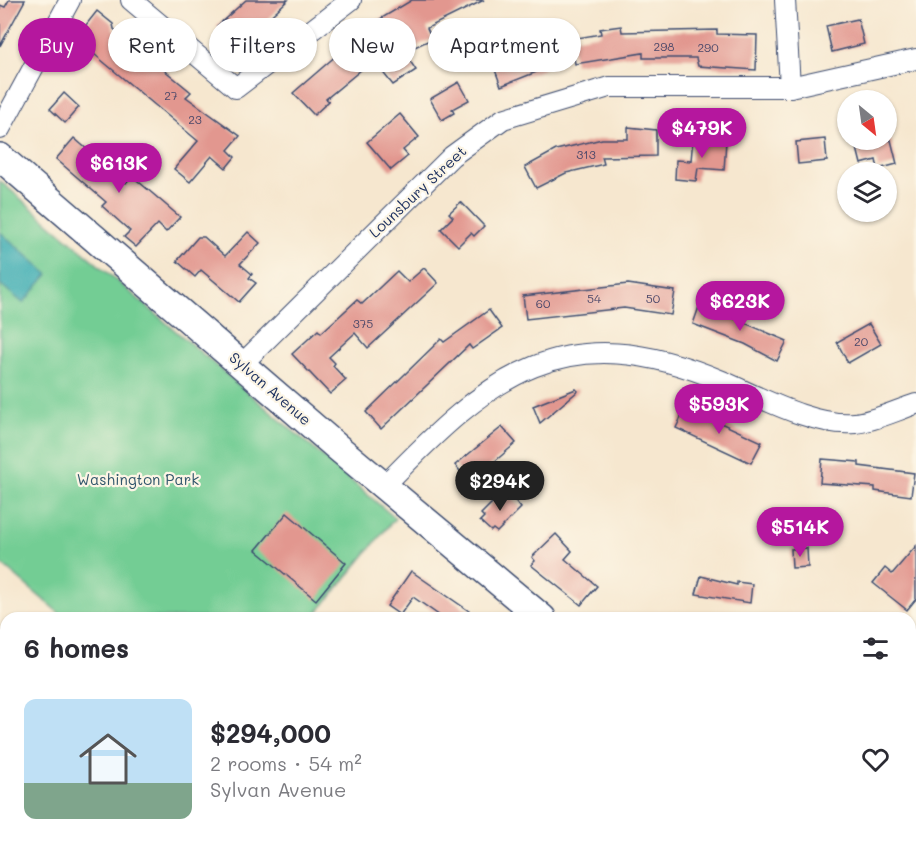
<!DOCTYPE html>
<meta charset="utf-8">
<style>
body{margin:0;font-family:Mali,sans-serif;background:#f7f7f7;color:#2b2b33;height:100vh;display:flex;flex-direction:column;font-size:22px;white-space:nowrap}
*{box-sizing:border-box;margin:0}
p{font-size:20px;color:#7c7c81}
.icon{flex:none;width:33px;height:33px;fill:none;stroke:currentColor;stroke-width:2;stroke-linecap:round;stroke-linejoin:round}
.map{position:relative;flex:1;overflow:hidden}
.sheet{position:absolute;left:0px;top:612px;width:916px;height:236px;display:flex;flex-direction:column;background:#fff;border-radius:18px 18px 0 0;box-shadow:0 2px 4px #0004}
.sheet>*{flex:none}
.hud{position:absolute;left:18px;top:18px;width:600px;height:54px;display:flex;gap:12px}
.needle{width:39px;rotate:151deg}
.fabs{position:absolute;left:837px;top:90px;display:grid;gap:12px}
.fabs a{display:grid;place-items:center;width:60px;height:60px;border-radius:50%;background:#fff;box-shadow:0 2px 4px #0004;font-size:30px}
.price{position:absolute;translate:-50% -51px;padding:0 14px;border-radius:21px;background:#b5179e;color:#fff;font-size:20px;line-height:39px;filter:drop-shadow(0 2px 3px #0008)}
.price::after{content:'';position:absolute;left:50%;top:36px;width:18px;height:14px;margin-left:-9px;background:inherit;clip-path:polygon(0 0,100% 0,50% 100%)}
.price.current{background:#222;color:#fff}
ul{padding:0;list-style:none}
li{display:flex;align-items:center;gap:18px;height:150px;padding:0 24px}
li+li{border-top:2px solid #e1e1e2}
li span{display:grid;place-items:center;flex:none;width:168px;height:120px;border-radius:12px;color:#555}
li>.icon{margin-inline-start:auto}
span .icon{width:72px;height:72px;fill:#fffc;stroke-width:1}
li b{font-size:26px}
h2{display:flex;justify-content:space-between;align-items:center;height:72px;padding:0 24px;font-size:26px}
.pill{padding:0 21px;border-radius:27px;background:#fff;box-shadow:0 2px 4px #0004;font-size:21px;line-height:54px}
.pill.current{background:#b5179e;color:#fff}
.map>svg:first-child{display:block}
.green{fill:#73cd94;stroke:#477e79;stroke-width:1.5}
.water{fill:#39acb2;stroke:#2a6e88;stroke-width:1.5}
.building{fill:#e2978f}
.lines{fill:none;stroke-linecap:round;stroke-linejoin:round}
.street-casing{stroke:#3c4b6f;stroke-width:22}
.secondary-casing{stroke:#3c4b6f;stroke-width:30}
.path{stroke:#3c4b6f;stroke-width:3;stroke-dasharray:4.5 4.5;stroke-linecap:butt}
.street{stroke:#fff;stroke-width:20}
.secondary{stroke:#fff;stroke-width:27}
.labels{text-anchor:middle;stroke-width:4.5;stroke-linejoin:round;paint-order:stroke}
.number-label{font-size:12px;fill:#4d496a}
.street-label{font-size:15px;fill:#1b2f5e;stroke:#fcf5e5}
.park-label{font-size:15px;fill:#31566c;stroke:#fcf5e5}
</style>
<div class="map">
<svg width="916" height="847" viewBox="0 0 916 847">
<rect width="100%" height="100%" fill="#fcf5e5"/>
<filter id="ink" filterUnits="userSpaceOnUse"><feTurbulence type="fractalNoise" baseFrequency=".0167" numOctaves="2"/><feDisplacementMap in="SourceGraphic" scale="12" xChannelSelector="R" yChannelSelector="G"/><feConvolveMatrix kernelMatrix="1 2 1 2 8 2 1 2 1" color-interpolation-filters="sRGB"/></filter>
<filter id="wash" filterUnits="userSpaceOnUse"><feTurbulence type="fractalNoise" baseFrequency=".008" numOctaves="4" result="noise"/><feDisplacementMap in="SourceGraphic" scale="24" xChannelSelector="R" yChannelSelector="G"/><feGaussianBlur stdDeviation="1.35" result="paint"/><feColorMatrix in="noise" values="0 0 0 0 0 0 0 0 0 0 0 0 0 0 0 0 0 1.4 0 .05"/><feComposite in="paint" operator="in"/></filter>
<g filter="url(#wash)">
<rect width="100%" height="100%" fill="#f6e7cf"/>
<g class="green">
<polygon points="0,181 395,518 313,618 65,618 0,563"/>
<polygon points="911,728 916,732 916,847 0,847 0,766 6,759 6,842 910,842"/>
</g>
<polygon class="water" points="0,232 48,274 23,303 0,284"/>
<g id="blocks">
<g class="building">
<polygon points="9,0 25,0 0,46 0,5 5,7"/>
<polygon points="246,0 288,0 236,48 217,26"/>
<polygon points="412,0 484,0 427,28 432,39 404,52 416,70 393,85 373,60 326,99 329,101 314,115 293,93 375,22"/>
<polygon points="97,11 113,24 114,29 191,92 186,97 240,136 228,150 235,157 226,168 212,156 190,182 174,169 198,141 82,44 85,40 78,35"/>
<polygon points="858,19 864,44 832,52 826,26"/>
<polygon points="621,26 622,32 717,30 717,34 757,35 756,70 698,66 696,58 643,58 643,53 575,64 571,39 601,34 600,29"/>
<polygon points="534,42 544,69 501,86 491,59"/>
<polygon points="459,82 469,100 452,109 454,113 442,120 430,99"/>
<polygon points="64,93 79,107 65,123 50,109"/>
<polygon points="400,114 419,137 403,150 408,156 391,170 367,142"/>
<polygon points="628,127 656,130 656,156 602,157 604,164 566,173 536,188 525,167 556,150 602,139 628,139"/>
<polygon points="74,138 126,183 132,176 180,217 166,232 158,224 136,247 124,237 130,231 102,206 106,202 56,159"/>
<polygon points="693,138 726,141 724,170 698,168 696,181 675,179 676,160 691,161"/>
<polygon points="825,139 827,161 798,164 796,142"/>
<polygon points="855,140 891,140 897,164 878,169 876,160 861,164"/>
<polygon points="461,202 484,226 474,236 471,233 458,246 441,229 453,217 449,213"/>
<polygon points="248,232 260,243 240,264 252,274 249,278 256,283 239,302 201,270 195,277 177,261 198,237 204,237 225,256"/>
<polygon points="424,268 438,283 368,348 355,333 329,357 335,363 333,366 346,380 330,394 292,354 318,330 321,333 357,300 362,304 397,271 408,282"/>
<polygon points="628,284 675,291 671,315 624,308 526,319 523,296"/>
<polygon points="700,304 787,341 777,361 745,344 693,324"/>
<polygon points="489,310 502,328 472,349 469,345 381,429 366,412 441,339 444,342"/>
<polygon points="869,324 881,344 848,363 837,342"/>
<polygon points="576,389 578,391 540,423 533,406"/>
<polygon points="686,407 762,442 751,463 676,428"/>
<polygon points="502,427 516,443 470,483 455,465"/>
<polygon points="822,459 859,462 859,466 914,473 911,496 875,491 875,487 820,483"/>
<polygon points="506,489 521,508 497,532 493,529 491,531 480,521 484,517 481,514"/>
<polygon points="287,513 346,563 316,600 256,550"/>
<polygon points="556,534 572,551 565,559 597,586 581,605 531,565 535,561 532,557"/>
<polygon points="916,546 916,599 907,610 873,583 885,568 892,574"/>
<polygon points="807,548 808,567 792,568 791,549"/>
<polygon points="411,571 479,618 443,618 413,597 400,615 387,606"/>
<polygon points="701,576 737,585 737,582 752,584 750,603 696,594"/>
</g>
</g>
</g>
<g filter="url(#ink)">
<use href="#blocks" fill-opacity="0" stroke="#3c4b6f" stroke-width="1.5"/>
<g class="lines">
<defs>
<g id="street">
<polyline points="131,0 236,88 351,0"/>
<polyline points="785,0 790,87"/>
<polyline points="0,129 70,0"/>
<polyline points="242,364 452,156 503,119 609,87 790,87 916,59"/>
<path d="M384,486C491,375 563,314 722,381C760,397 814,427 855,423C875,421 897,410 916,404"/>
<polyline points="910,672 916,669"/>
</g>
<g id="secondary">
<polyline points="0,157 337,447 542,618"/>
<polyline points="910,714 916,717"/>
</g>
</defs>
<use href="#street" class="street-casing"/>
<use href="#secondary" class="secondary-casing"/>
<polyline class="path" points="669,847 671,842"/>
<use href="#street" class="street"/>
<use href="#secondary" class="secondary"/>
</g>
</g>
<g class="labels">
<g class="number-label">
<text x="664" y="51">298</text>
<text x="708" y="52">290</text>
<text x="171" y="100">27</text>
<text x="195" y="124">23</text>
<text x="586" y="159">313</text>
<text x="594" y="303">54</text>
<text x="653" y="303">50</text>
<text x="543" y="308">60</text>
<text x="363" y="328">375</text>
<text x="861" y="346">20</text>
</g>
<g class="street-label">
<text transform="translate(418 192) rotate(-43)" y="5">Lounsbury Street</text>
<text transform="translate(270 389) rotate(41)" y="5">Sylvan Avenue</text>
</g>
<g class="park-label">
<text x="138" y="485">Washington Park</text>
</g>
</g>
</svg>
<div class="fabs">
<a><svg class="needle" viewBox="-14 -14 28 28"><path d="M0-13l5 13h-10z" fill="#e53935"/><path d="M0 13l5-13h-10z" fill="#7c7c81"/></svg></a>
<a><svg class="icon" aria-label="layers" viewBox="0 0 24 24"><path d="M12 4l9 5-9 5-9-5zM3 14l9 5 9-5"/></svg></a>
</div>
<b class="price" style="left:702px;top:159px">$479K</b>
<b class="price" style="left:119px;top:194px">$613K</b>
<b class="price" style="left:740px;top:332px">$623K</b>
<b class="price" style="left:719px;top:435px">$593K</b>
<b class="price current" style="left:500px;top:512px">$294K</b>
<b class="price" style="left:800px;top:558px">$514K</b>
<div class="hud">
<a class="pill current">Buy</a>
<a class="pill">Rent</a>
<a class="pill">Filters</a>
<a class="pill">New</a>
<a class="pill">Apartment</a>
</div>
<section class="sheet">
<h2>6 homes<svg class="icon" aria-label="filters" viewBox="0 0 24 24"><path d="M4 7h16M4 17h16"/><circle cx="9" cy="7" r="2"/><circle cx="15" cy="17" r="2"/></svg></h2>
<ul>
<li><span style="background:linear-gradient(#bfe0f5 70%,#7fa58c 0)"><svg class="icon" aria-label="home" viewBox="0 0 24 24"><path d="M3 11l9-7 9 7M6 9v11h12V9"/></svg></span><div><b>$294,000</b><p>2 rooms · 54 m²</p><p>Sylvan Avenue</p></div><svg class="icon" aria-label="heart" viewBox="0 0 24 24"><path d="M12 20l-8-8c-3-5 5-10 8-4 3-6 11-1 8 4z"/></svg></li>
</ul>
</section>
</div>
